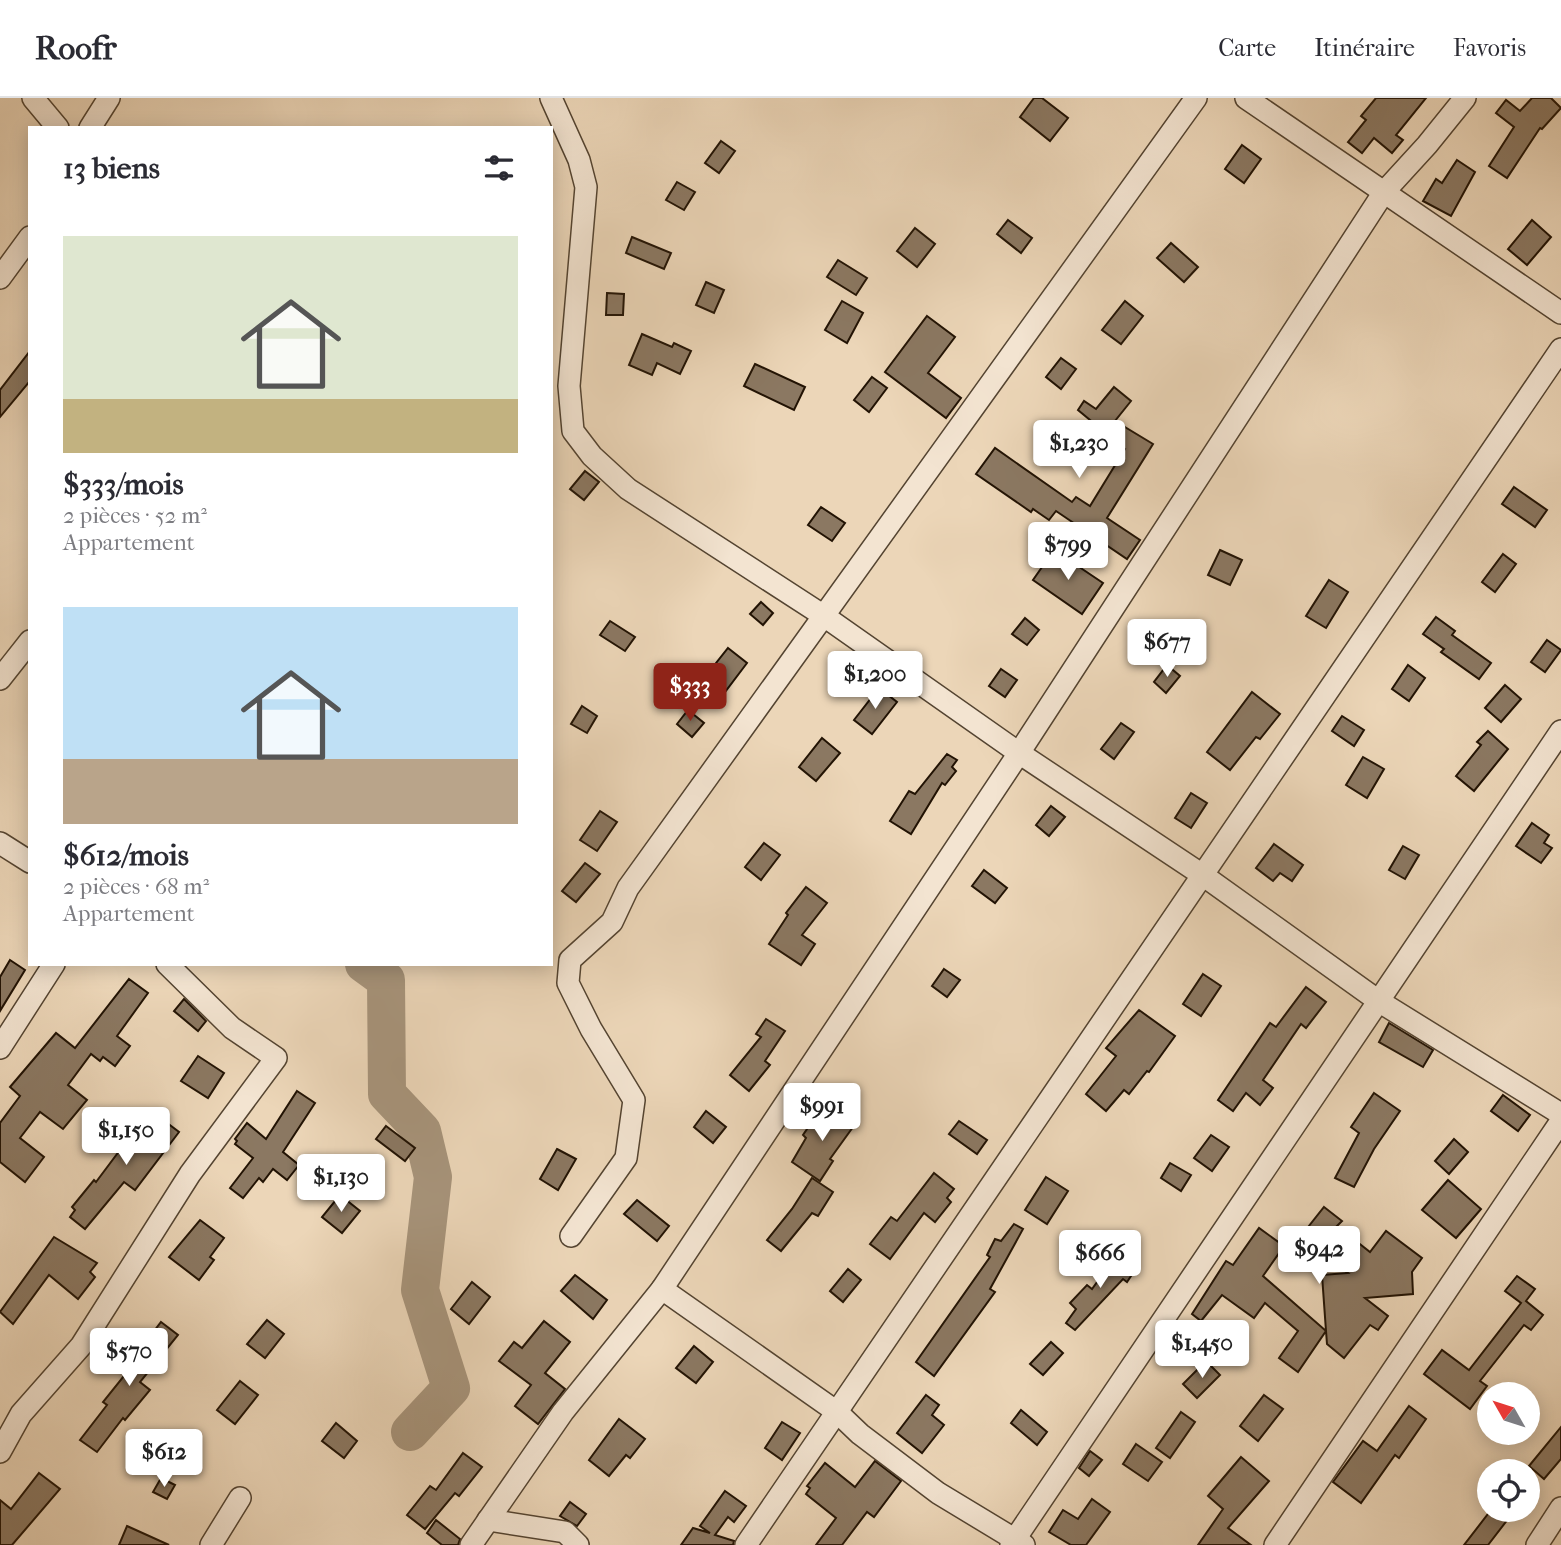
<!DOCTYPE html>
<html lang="fr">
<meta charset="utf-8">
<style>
body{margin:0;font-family:"IM FELL French Canon",serif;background:#f7f7f7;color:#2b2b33;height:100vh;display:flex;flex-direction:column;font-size:26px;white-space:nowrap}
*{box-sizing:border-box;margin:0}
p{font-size:23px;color:#7c7c81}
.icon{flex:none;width:38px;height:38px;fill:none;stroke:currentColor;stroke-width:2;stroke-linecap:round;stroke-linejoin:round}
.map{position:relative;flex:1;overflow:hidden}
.side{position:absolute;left:28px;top:28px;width:525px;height:840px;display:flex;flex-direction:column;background:#fff;border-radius:0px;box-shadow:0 4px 18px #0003}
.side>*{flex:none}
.needle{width:46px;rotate:309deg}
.tools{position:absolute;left:1477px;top:1284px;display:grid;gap:14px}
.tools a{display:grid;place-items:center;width:63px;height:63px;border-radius:50%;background:#fff;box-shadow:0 4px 18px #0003;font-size:35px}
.price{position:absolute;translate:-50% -60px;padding:0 16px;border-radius:7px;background:#fff;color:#222;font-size:23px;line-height:46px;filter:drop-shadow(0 2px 4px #0008)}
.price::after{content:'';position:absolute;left:50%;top:42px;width:21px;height:16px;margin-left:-10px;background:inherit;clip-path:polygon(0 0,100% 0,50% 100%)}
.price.current{background:#8f2418;color:#fff}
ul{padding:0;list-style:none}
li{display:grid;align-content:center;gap:14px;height:371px;padding:0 35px}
li span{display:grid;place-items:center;height:217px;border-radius:0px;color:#555}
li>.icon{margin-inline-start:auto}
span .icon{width:126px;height:126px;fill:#fffc;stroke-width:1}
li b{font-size:30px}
h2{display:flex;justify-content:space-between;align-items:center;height:84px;padding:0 35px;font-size:30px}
header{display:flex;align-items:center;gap:42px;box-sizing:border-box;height:98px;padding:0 35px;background:#fff;border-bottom:2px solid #e1e1e2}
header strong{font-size:33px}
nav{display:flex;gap:38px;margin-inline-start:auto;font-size:24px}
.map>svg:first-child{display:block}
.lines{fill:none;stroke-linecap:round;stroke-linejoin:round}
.river{stroke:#a7947b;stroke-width:38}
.building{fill:#8b7862;stroke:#221304;stroke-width:2}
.minor-casing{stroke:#544431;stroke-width:24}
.minor{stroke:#f3e4d1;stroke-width:21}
</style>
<header>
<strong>Roofr</strong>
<nav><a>Carte</a><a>Itinéraire</a><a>Favoris</a></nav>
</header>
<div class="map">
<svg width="1561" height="1447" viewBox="0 0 1561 1447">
<rect width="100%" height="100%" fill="#ecd6b8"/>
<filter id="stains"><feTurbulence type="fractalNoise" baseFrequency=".00286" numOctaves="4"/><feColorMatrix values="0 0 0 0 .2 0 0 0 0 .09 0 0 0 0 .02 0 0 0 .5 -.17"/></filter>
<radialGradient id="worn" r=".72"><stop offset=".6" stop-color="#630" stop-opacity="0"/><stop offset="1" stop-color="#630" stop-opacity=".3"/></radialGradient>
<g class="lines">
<polyline class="river" points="364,866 386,882 387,996 422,1033 433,1079 420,1192 451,1290 410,1334"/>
</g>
<g class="building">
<polygon points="1034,0 1042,0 1068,20 1050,43 1020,19"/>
<polygon points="1376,0 1426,0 1396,37 1403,42 1392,55 1374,40 1362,55 1348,44 1366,22 1361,18"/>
<polygon points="1532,0 1551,0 1561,10 1542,31 1540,30 1507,80 1489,68 1514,29 1496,15 1506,2 1520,13"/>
<polygon points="721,43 735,53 719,75 705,65"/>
<polygon points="1242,47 1261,61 1244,85 1225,71"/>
<polygon points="1457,62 1475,74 1451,118 1423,103 1436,81 1442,85"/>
<polygon points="677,84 695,94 684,112 666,102"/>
<polygon points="1008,122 1032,140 1021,155 997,136"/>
<polygon points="1532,122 1551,139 1527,167 1508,151"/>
<polygon points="915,130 935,146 917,169 897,153"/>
<polygon points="632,139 671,155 664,171 626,155"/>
<polygon points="1171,145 1198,169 1184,184 1157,160"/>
<polygon points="838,162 867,180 856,197 827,179"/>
<polygon points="706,184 724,192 714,215 696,207"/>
<polygon points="607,195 624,196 623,217 606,217"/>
<polygon points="842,203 863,215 847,245 825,232"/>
<polygon points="1125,203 1143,218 1121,246 1102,232"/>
<polygon points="927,218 955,239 928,275 961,300 946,320 885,274"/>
<polygon points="642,236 672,249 674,245 691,253 680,276 657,265 652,277 629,267"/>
<polygon points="30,253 30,283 0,319 0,292"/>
<polygon points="1061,260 1076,271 1061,291 1046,279"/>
<polygon points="755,266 805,289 794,312 744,288"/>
<polygon points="872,279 887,290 869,314 854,302"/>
<polygon points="1114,289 1131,303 1115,323 1153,346 1107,420 1140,442 1127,461 1056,413 1049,422 1033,411 1031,414 976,376 995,350 1072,404 1076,399 1090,408 1125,351 1078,312 1084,303 1096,311"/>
<polygon points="585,373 599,384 584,402 570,391"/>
<polygon points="1514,389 1547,412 1535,429 1502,406"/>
<polygon points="821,409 845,425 832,443 808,427"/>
<polygon points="1054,452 1103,485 1082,516 1033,482"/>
<polygon points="1220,452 1242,462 1230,487 1208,477"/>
<polygon points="1503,456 1516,466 1495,494 1482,484"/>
<polygon points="1329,482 1348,494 1326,530 1306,518"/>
<polygon points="761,504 773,515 763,527 750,516"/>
<polygon points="1436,519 1455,533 1452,537 1491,565 1479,581 1441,554 1444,551 1423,536"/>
<polygon points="1025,520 1039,532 1027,547 1012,536"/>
<polygon points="610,523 635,539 625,553 600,537"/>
<polygon points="1547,542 1561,552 1545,574 1531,564"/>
<polygon points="728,550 747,565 725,594 705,579"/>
<polygon points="1167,567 1180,578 1166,595 1154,584"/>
<polygon points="1408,567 1425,580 1409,603 1392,591"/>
<polygon points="1001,571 1017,582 1005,599 989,588"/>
<polygon points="1505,587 1521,601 1501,624 1485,610"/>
<polygon points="879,590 897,604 872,636 854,622"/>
<polygon points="1252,594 1280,616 1260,641 1256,639 1230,672 1207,654"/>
<polygon points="582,608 597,618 587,635 571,626"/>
<polygon points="688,612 704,625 692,639 677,626"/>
<polygon points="1342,618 1364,632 1354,648 1332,633"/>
<polygon points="1121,625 1134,634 1114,661 1101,651"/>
<polygon points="1488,633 1508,651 1474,693 1456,678 1481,647 1477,644"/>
<polygon points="822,640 840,655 816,683 799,669"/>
<polygon points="947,656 957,662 952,669 956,673 945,687 942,685 911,736 890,723 909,693 915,696"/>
<polygon points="1363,659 1384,671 1367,700 1346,687"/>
<polygon points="1191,695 1207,705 1191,730 1175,720"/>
<polygon points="1051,708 1065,719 1049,738 1036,727"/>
<polygon points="600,713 617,724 597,753 580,742"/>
<polygon points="1532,725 1549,737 1544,745 1552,750 1541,765 1516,748"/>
<polygon points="764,745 780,757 761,782 745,769"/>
<polygon points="1274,746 1303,767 1292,783 1280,775 1273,783 1256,770"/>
<polygon points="1403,748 1419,757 1405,781 1389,772"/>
<polygon points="585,765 600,776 576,804 562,793"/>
<polygon points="984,772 1007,790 995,805 972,788"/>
<polygon points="806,789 827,805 802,837 815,846 801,867 769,846 788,817 786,815"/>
<polygon points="10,862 25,872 0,913 0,879"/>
<polygon points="944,871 960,882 947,899 932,888"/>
<polygon points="1203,876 1221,888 1201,918 1183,906"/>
<polygon points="129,881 148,895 117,938 130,948 115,968 103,959 100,963 91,956 68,987 87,1002 63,1031 40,1014 20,1040 44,1059 25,1084 0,1064 0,1025 20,998 10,989 56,935 75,950"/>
<polygon points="1306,889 1326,904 1306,930 1301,926 1263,982 1273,990 1260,1007 1246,995 1233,1013 1218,1002 1270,925 1276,929"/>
<polygon points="184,901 206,923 198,933 174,913"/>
<polygon points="1139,912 1175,938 1149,974 1147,973 1129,996 1124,992 1106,1013 1086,996 1116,958 1106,950"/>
<polygon points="766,921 785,933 765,963 770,967 749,993 730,977 761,939 756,936"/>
<polygon points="1389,925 1433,952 1423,969 1379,944"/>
<polygon points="198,958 224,975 208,1000 181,983"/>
<polygon points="297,993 315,1005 283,1054 299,1067 287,1082 273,1071 263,1084 259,1080 243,1100 230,1090 253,1060 235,1046 237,1043 235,1041 247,1025 266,1041"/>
<polygon points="1374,995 1400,1013 1374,1051 1354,1089 1335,1080 1359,1035 1351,1029"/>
<polygon points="1503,997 1530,1017 1518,1033 1491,1013"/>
<polygon points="823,1008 853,1029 830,1061 833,1063 820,1083 792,1064 806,1040 803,1037"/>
<polygon points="150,1012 179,1034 135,1092 124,1084 85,1131 70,1119 75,1112 72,1109 94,1082 96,1084"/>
<polygon points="706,1013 726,1029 713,1045 694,1029"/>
<polygon points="959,1023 987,1042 977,1056 949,1036"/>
<polygon points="386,1028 415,1050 405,1063 376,1041"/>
<polygon points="1211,1037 1229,1049 1212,1073 1194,1060"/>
<polygon points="1454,1041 1468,1054 1449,1076 1435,1063"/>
<polygon points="557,1051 576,1061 558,1092 540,1081"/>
<polygon points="1170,1065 1191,1077 1181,1093 1161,1080"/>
<polygon points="934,1075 954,1091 947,1100 951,1104 935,1124 924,1115 890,1161 870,1146 891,1119 897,1123"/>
<polygon points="1046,1079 1068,1093 1047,1126 1025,1112"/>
<polygon points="812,1080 833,1094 818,1118 812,1115 781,1153 767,1142 792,1111"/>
<polygon points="1448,1082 1481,1111 1456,1140 1422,1112"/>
<polygon points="340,1097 360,1113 342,1135 322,1119"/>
<polygon points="637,1102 669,1128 657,1143 624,1116"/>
<polygon points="1324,1109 1342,1123 1337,1128 1370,1154 1386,1133 1422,1160 1412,1174 1413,1196 1365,1200 1388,1218 1378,1232 1370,1227 1344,1260 1327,1246 1326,1233 1298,1274 1279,1260 1298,1233 1265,1205 1254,1220 1222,1197 1201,1223 1192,1216 1226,1163 1233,1167 1259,1130 1284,1148 1263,1178 1326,1233 1322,1177 1348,1175 1301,1138"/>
<polygon points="200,1122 224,1140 210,1159 214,1162 199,1182 169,1159"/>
<polygon points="1014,1126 1023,1131 990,1191 995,1194 934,1278 916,1264 990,1159 987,1157 995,1141 1001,1143"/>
<polygon points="54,1139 97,1165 90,1174 95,1179 78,1201 49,1177 13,1226 0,1214"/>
<polygon points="1118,1155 1137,1169 1127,1184 1123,1181 1075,1232 1066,1225 1076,1211 1070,1205 1087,1187 1092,1191"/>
<polygon points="848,1171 861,1182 843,1204 830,1193"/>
<polygon points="575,1177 607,1202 593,1221 561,1193"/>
<polygon points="1517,1178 1535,1191 1526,1203 1543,1217 1531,1232 1524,1227 1480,1283 1487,1288 1470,1311 1424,1276 1442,1252 1469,1272 1521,1205 1505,1193"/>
<polygon points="472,1184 490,1199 469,1226 451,1211"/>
<polygon points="267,1222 284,1236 265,1260 247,1246"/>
<polygon points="544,1223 570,1244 545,1275 565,1291 538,1326 515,1308 531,1287 499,1263 514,1244 522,1250"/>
<polygon points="161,1224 178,1237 140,1284 150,1292 125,1322 123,1320 97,1354 80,1342 107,1307 103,1304 132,1268 129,1266"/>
<polygon points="1051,1244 1063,1255 1043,1277 1030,1266"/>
<polygon points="694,1248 713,1264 696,1285 676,1270"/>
<polygon points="1206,1263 1220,1277 1197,1300 1183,1286"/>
<polygon points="240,1283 258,1297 235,1326 217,1312"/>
<polygon points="926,1297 939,1307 932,1317 944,1327 922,1355 897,1335"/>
<polygon points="1264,1297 1283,1311 1258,1343 1240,1328"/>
<polygon points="1409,1308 1426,1321 1399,1360 1395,1357 1361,1405 1333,1384 1363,1343 1377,1353"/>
<polygon points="1021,1312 1047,1334 1037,1347 1011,1325"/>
<polygon points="1181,1314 1195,1324 1170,1360 1156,1350"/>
<polygon points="619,1321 645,1341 630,1360 626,1357 609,1378 589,1362"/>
<polygon points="782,1324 800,1335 782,1362 765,1350"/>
<polygon points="336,1325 357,1343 344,1360 322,1343"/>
<polygon points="1561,1329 1561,1361 1544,1381 1529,1368"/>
<polygon points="1136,1346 1162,1364 1148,1383 1123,1366"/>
<polygon points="1090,1353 1102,1362 1089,1378 1079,1370"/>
<polygon points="463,1355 482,1369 459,1398 455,1395 425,1431 407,1417 430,1388 436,1392"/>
<polygon points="1241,1359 1269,1383 1228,1430 1251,1447 1198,1447 1223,1411 1208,1398"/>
<polygon points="875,1363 901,1383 874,1419 867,1414 842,1447 816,1447 836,1420 806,1396 810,1390 807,1388 825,1365 855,1389"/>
<polygon points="39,1375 60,1391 12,1447 0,1447 0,1402 11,1411"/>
<polygon points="161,1380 175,1387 167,1401 153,1394"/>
<polygon points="725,1393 746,1408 734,1424 728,1419 715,1437 734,1443 733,1447 681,1447 693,1430 710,1435 700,1428"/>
<polygon points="1092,1401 1110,1414 1086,1447 1071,1447 1049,1434 1063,1412 1078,1421"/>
<polygon points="570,1404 586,1416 577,1428 560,1418"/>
<polygon points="1491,1412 1515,1412 1488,1447 1464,1447"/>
<polygon points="436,1422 460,1441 458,1447 442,1447 427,1435"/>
<polygon points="127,1428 169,1447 119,1447"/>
</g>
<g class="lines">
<defs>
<g id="minor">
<polyline points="33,0 58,30"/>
<polyline points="551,0 579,62 586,89 569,288 573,333 592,358 628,391 824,518 1019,655 1204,778 1380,904 1561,1016"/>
<polyline points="1246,0 1561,215"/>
<polyline points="90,30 109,0"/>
<polyline points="0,180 30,139"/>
<polyline points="0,581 30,543"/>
<polyline points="0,745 30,764"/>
<polyline points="0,950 54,866"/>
<polyline points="571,1138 626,1060 634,1002 591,931 568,885 570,862 612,824 628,790 1196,0"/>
<polyline points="662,1191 837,1314 860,1336 938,1395 1024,1447"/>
<polyline points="0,1354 21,1316 81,1248 190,1076 276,960 232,930 167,866"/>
<polyline points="488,1422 565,1434 578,1447"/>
<polyline points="211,1447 240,1400"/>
<polyline points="471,1447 563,1314 662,1191 1019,655 1384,94 1427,47 1465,0"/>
<polyline points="746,1447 1561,251"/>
<polyline points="1011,1447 1561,633"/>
<polyline points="1275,1447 1561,1023"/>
<polyline points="1537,1447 1561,1410"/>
</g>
</defs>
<use href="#minor" class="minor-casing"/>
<use href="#minor" class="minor"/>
</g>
<rect width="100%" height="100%" filter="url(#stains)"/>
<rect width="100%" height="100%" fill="url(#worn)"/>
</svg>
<div class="tools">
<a><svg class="needle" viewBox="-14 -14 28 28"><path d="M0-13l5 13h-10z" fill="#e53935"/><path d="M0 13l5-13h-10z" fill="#7c7c81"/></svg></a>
<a><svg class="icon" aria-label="locate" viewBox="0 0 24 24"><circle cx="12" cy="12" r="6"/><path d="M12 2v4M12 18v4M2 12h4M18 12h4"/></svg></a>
</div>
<b class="price" style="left:1079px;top:382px">$1,230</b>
<b class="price" style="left:1068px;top:484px">$799</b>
<b class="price" style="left:1167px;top:581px">$677</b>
<b class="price" style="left:875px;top:613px">$1,200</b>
<b class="price current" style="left:690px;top:625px">$333</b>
<b class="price" style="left:822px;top:1045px">$991</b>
<b class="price" style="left:126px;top:1069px">$1,150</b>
<b class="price" style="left:341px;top:1116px">$1,130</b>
<b class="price" style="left:1319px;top:1188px">$942</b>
<b class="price" style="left:1100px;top:1192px">$666</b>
<b class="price" style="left:1202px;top:1282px">$1,450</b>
<b class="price" style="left:129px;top:1290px">$570</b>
<b class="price" style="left:164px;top:1391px">$612</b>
<section class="side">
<h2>13 biens<svg class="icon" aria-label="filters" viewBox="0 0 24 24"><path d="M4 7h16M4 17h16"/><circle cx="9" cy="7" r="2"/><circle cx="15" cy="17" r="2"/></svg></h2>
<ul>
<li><span style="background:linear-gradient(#dfe7d0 75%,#c2b280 0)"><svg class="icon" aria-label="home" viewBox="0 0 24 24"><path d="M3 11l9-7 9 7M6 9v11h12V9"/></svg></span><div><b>$333/mois</b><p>2 pièces · 52 m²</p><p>Appartement</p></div></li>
<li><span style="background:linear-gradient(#bfe0f5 70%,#b9a48a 0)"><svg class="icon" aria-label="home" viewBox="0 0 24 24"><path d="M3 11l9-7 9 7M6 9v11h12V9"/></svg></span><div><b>$612/mois</b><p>2 pièces · 68 m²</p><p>Appartement</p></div></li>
</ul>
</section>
</div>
